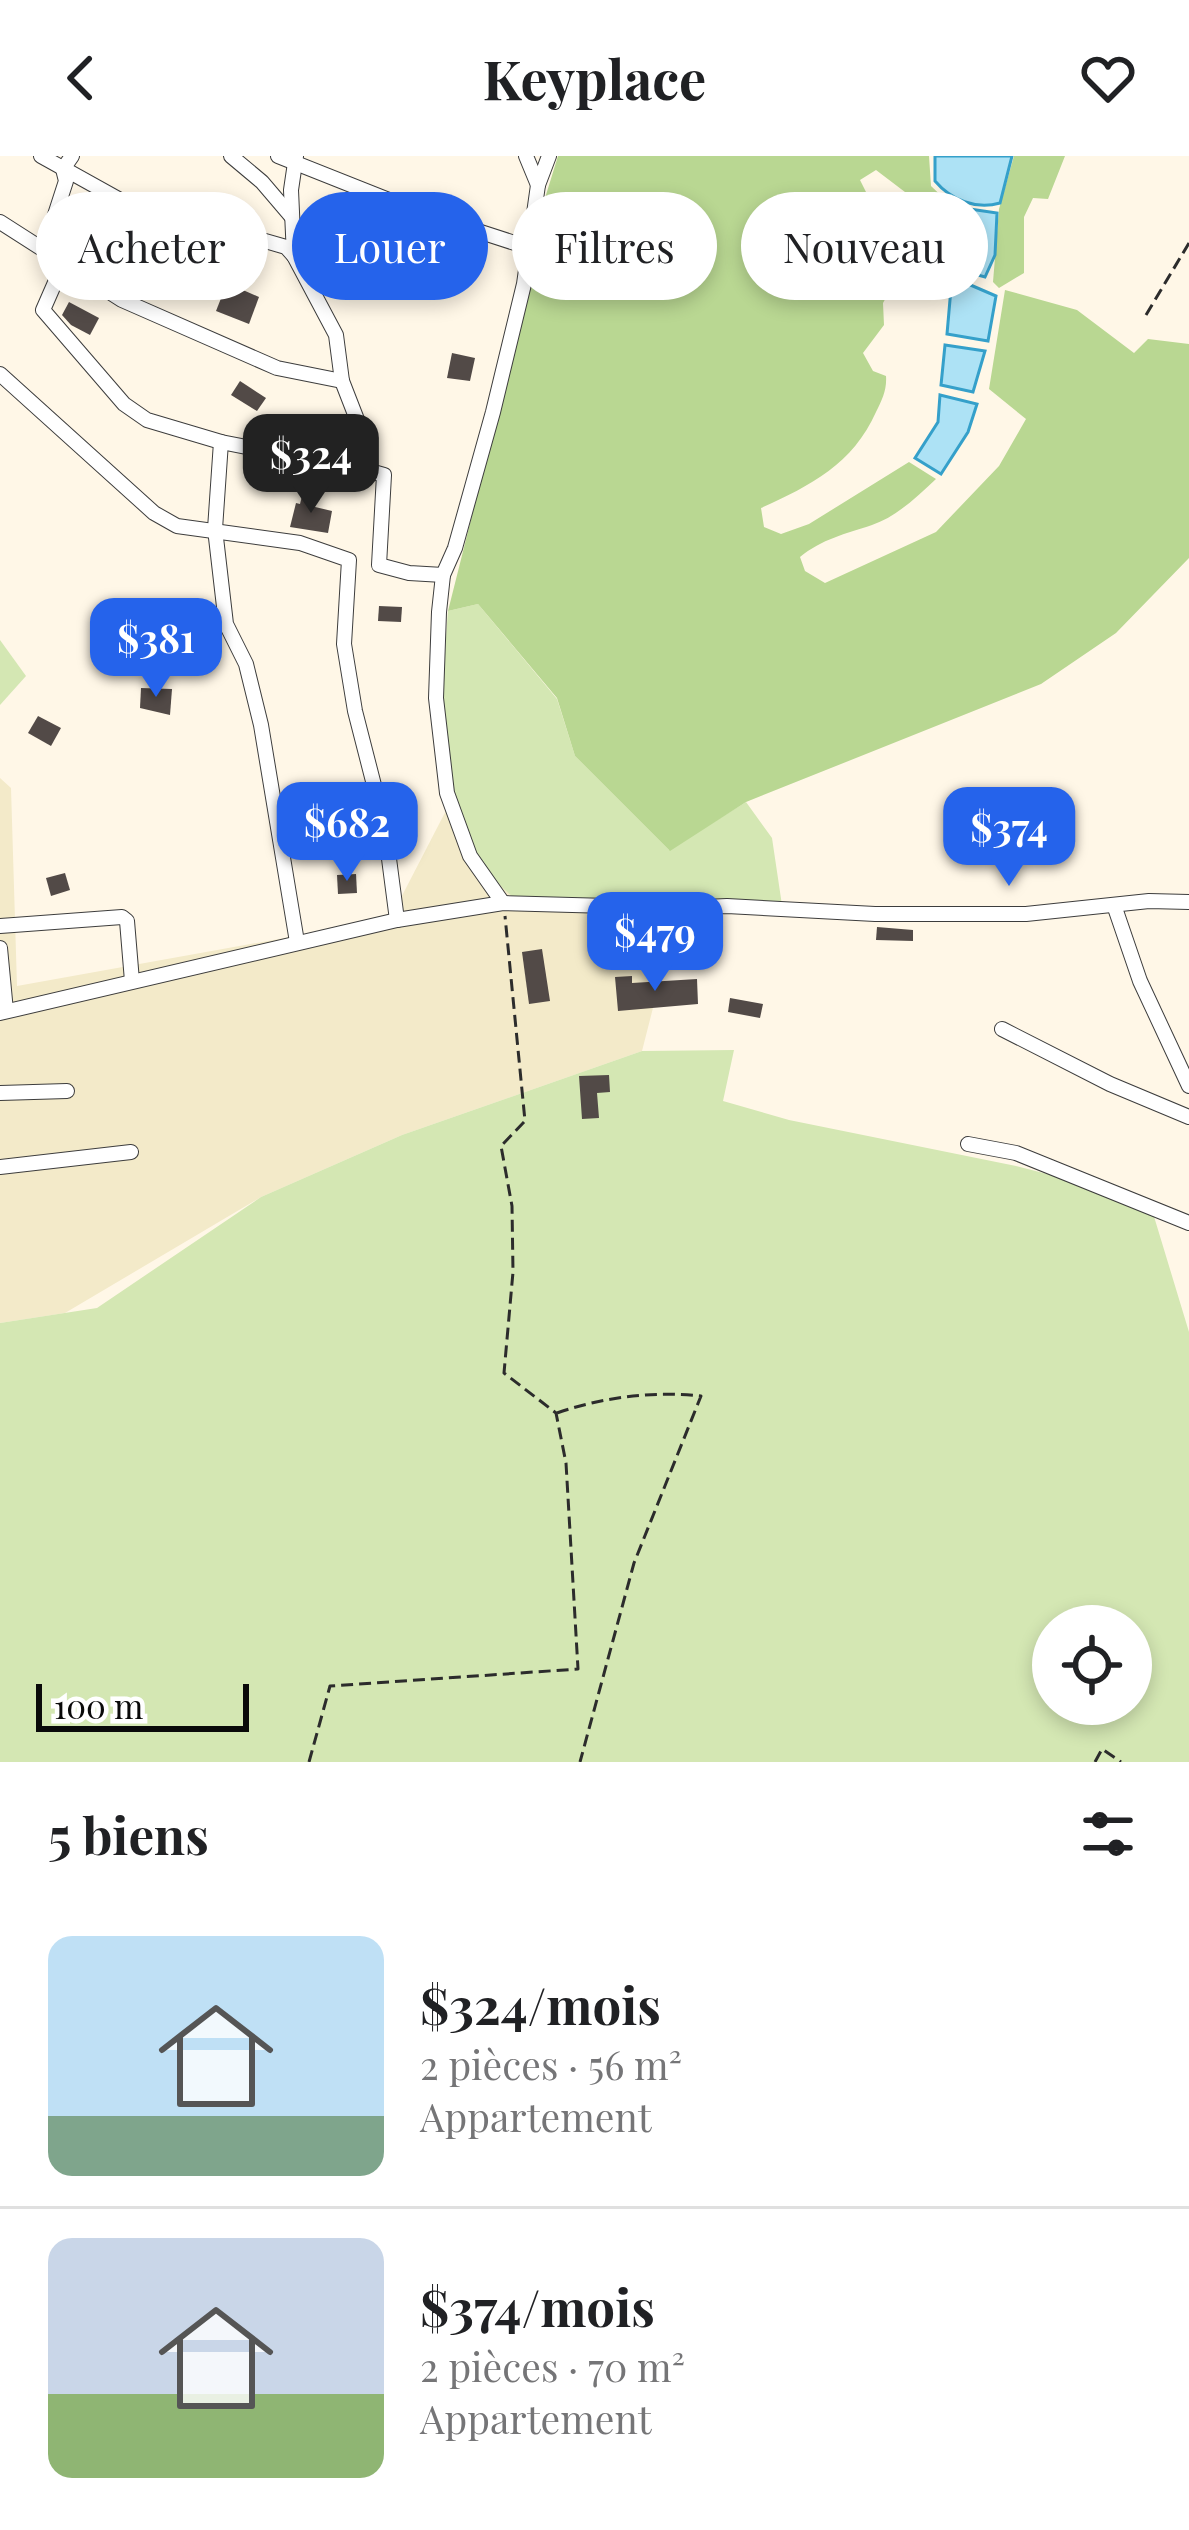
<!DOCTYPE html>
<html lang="fr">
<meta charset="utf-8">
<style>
body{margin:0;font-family:"Playfair Display",serif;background:#f6f6f6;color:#202124;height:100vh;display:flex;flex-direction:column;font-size:45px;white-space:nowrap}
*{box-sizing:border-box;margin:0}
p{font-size:39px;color:#757577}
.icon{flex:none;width:66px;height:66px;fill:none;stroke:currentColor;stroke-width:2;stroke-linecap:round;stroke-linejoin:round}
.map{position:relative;height:1606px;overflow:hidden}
.details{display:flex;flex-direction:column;background:#fff;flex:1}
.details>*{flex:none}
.banner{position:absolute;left:36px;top:36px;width:1119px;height:108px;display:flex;gap:24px}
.buttons{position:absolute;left:1032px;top:1449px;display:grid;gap:24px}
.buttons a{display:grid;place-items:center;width:120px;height:120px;border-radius:50%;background:#fff;box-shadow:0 6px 18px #0003;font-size:60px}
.scale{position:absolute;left:36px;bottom:30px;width:213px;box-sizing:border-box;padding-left:12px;border:6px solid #0a0a0a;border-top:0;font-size:33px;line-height:42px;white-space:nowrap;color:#0a0a0a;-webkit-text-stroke:9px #fff;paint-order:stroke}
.price{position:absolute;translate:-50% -102px;padding:0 27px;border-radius:24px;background:#2563eb;color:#fff;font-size:39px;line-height:78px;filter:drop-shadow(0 3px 6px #0008)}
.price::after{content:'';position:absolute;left:50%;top:72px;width:36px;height:27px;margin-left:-18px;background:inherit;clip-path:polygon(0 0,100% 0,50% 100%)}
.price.active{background:#222;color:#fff}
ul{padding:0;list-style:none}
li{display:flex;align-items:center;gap:36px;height:300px;padding:0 48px}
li+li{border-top:3px solid #e0e0e0}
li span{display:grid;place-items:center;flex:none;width:336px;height:240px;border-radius:24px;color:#555}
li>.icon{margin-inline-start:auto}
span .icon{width:144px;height:144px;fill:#fffc;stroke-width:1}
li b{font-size:51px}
h2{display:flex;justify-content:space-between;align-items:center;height:144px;padding:0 48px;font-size:51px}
.chip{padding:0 42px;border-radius:54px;background:#fff;box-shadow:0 6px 18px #0003;font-size:42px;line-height:108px}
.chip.active{background:#2563eb;color:#fff}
header{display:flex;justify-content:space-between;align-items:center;height:156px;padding:0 48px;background:#fff;font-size:54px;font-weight:700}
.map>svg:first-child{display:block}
.farmland{fill:#f3eac9}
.green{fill:#d4e7b3;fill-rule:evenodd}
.forest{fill:#b9d792}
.water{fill:#ade2f5;stroke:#35a0ca;stroke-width:3}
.building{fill:#524a47}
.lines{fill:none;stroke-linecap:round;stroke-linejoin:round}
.minor-casing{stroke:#3d3d3d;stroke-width:16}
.path{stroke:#2c2c2c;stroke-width:3;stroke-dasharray:12 6;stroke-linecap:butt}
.minor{stroke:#fff;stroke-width:14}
</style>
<header><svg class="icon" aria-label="back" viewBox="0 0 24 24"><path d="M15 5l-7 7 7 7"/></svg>Keyplace<svg class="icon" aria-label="heart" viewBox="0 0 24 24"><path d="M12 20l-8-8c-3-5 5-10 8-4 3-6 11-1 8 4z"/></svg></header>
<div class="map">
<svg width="1189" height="1606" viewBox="0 0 1189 1606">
<rect width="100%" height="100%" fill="#fff7e7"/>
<polygon class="farmland" points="468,612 678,754 642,895 402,979 261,1041 65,1157 0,1167 0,622 11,632 17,830 390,763"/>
<g class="green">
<path d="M478,448L557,543L575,600L669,694L746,646L772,682L783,756L527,751C434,692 440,551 448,455Z"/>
<polygon points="0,484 26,520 0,549"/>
<path d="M734,894L723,945L789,964L1016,1010L1149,1044L1189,1176V1606H0V1167L97,1152L261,1041L402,979L642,895ZM1053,1470H1131V1548H1053Z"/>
</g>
<g class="forest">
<path d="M558,0H929L931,30L954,52L951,71L876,14L860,24L871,46L900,64L904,80L892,103L893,129L883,147L884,169L863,197L873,215L886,220C887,234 882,244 876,256C853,308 810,330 761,352L764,371L781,378L809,368L909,306L936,323C918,340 896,361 872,369C845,378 822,383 800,401L805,415L825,427L936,376L999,310L1026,263L989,233L1005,134L1077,154L1134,197L1148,183L1189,188V402L1116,477L1041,528L746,646L670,695L575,600L557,542L478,448L448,455L530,129L533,81Z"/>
<polygon points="1014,0 1065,0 1048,43 1033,42 1024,61 1024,117 999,132 993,126 999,53"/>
</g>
<g class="water">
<path d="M935,0H1012L1000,47C976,54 951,44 935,25Z"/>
<path d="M963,52L997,57L995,99L985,121L963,115C959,98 953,70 956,53Z"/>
<polygon points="952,121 996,140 988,185 947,178"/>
<polygon points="945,189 985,195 973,236 941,229"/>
<polygon points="940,239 977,248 968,276 941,318 915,302 938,266"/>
</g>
<g class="building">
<polygon points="227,127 259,141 249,168 216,155"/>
<polygon points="69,146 99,162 90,179 71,169 62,159"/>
<polygon points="452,197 475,202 470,225 447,222"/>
<polygon points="240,225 266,242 257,255 231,239"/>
<polygon points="303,336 314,339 311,350 332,355 328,377 290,371 296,347 300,348"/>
<polygon points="379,450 402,451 401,466 378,465"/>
<polygon points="141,532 172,533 170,559 140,552"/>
<polygon points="38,560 61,572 51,590 28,577"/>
<polygon points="65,717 70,734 51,740 46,722"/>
<polygon points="356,718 357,737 338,738 337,719"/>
<polygon points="877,771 913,774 913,785 876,784"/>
<polygon points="542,793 550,845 529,848 522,796"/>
<polygon points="632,820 632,827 697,823 698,848 618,855 615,821"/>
<polygon points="730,842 763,848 760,862 728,856"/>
<polygon points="609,919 610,936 597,937 599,962 582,963 579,920"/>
</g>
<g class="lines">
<defs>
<g id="minor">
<polyline points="41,0 131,50 172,58 286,91 294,100"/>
<polyline points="72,0 63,13 66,25 54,62 64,106 43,154 124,248 147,264 221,286 215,373 226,468 246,508 261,569 297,786"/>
<polyline points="231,0 262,26 291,60"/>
<polyline points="278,0 419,56 527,91"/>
<polyline points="296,0 291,34 294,100 336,179 342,225 370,297 370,315 384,319 379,409 409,417 443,419"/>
<polyline points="526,0 538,29"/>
<polyline points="0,66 122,144 277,212 342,225"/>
<polyline points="0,218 154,357 177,370 300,387 349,404 344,488 355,555 385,672 397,764"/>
<polyline points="221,286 370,315"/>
<polyline points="503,747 470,700 447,637 436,542 439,456 443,419 455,392 493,256 524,128 538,29 549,0"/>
<polyline points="1114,749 1140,825 1189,930"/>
<polyline points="0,770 122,761 127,765 132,825"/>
<polyline points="0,792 6,855"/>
<polyline points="0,857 397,764 503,747 682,752 727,750 875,758 1026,758 1149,745 1189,746"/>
<polyline points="1002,873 1110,928 1189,961"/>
<polyline points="0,937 67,935"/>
<polyline points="968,988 1016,997 1189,1067"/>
<polyline points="0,1011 131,996"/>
</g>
</defs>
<use href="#minor" class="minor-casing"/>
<g class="path">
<polyline points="1146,159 1189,87"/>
<path d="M557,1257C603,1241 653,1235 701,1240L634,1407L580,1606"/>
<polyline points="309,1606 330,1530 578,1513 566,1307 556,1257 504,1217 513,1116 512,1050 501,990 525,965 505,760"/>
<polyline points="1095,1606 1102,1593 1121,1606"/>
</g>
<use href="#minor" class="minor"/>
</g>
</svg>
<div class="buttons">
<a><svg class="icon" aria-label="locate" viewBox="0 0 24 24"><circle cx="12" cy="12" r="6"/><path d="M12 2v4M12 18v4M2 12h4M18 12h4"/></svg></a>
</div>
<div class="scale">100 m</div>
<b class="price active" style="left:311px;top:360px">$324</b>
<b class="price" style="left:156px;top:544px">$381</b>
<b class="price" style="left:347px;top:728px">$682</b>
<b class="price" style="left:1009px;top:733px">$374</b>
<b class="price" style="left:655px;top:838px">$479</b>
<div class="banner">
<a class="chip">Acheter</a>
<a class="chip active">Louer</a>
<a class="chip">Filtres</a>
<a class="chip">Nouveau</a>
</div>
</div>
<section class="details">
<h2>5 biens<svg class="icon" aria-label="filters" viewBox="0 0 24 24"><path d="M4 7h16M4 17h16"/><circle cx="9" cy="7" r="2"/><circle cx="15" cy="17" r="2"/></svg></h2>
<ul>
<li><span style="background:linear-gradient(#bfe0f5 75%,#7fa58c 0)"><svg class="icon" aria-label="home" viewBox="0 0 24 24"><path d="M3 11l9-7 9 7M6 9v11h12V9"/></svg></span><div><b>$324/mois</b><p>2 pièces · 56 m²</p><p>Appartement</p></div></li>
<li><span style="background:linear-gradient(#c9d6e8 65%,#8fb573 0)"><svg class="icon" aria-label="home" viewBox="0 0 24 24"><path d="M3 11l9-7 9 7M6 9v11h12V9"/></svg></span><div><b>$374/mois</b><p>2 pièces · 70 m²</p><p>Appartement</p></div></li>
</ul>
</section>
